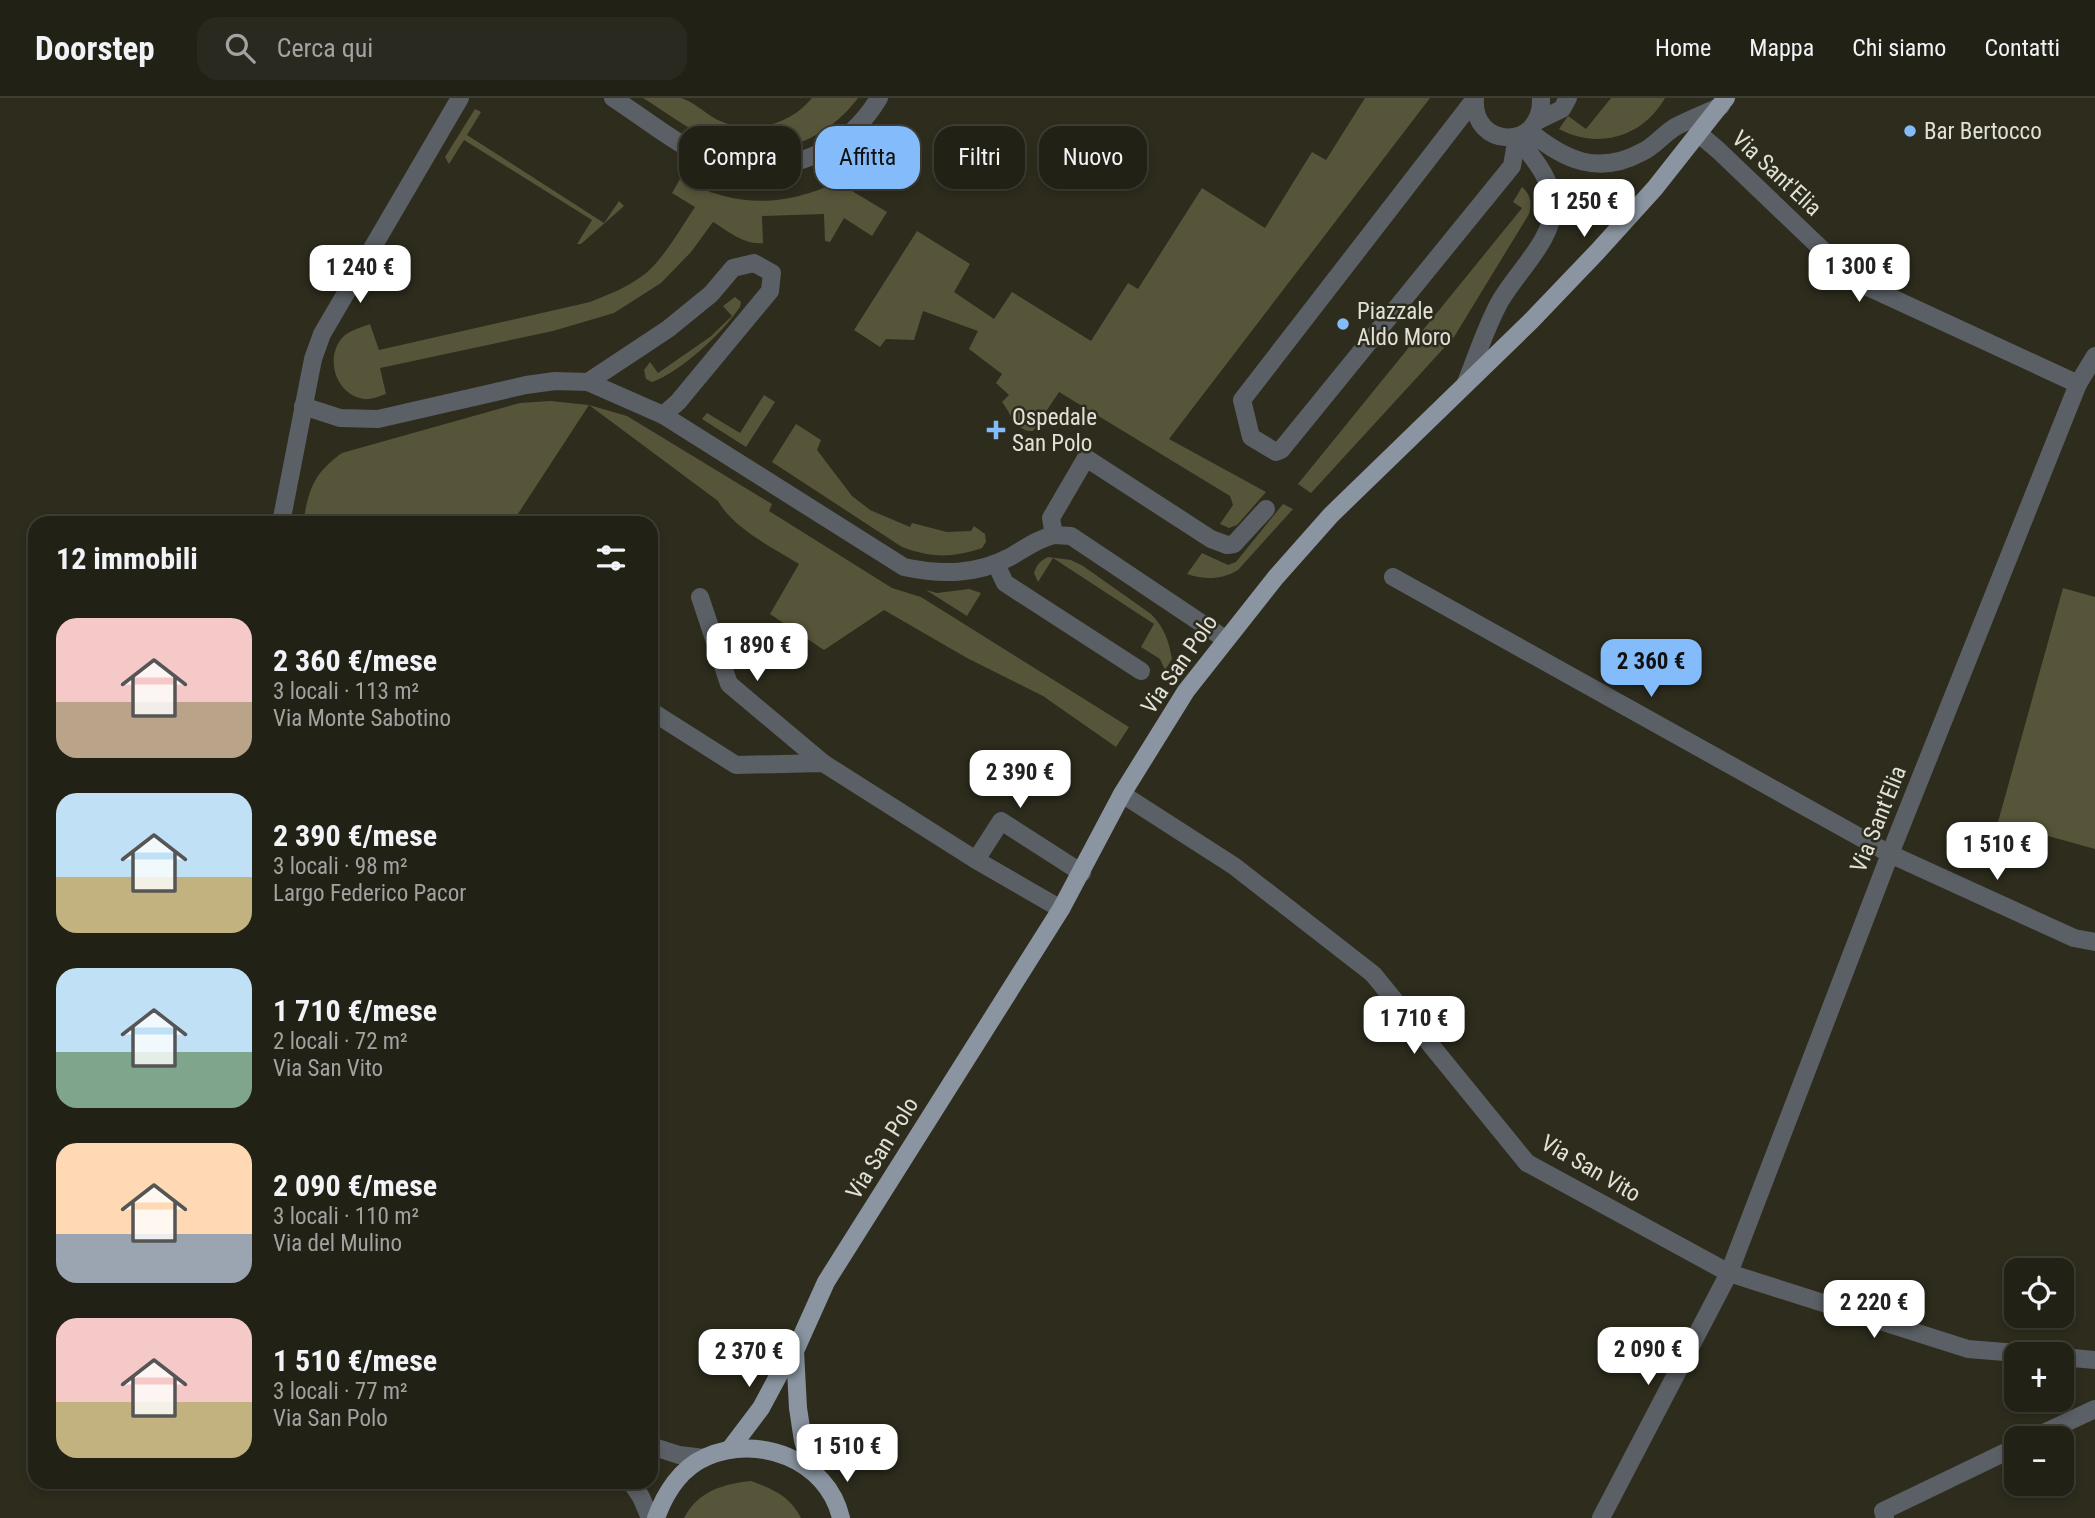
<!DOCTYPE html>
<html lang="it">
<meta charset="utf-8">
<style>
body{margin:0;font-family:"Roboto Condensed",sans-serif;background:#2a291f;color:#f1f3f6;height:100vh;display:flex;flex-direction:column;font-size:26px;white-space:nowrap}
*{box-sizing:border-box;margin:0}
p{font-size:23px;color:#a2a3a1}
.icon{flex:none;width:38px;height:38px;fill:none;stroke:currentColor;stroke-width:2;stroke-linecap:round;stroke-linejoin:round}
.map{position:relative;flex:1;overflow:hidden}
.details{position:absolute;left:28px;top:418px;width:630px;height:973px;display:flex;flex-direction:column;background:#222116;border-radius:21px;box-shadow:0 4px 10px #0003,0 0 0 2px #3f3e35}
.details>*{flex:none}
.top-card{position:absolute;left:679px;top:28px;width:665px;height:63px;display:flex;gap:14px}
.buttons{position:absolute;left:2004px;top:1160px;display:grid;gap:14px}
.buttons a{display:grid;place-items:center;width:70px;height:70px;border-radius:14px;background:#222116;box-shadow:0 4px 10px #0003,0 0 0 2px #3f3e35;font-size:35px}
.price{position:absolute;translate:-50% -60px;padding:0 16px;border-radius:14px;background:#fff;color:#222;font-size:23px;line-height:46px;filter:drop-shadow(0 2px 4px #0008)}
.price::after{content:'';position:absolute;left:50%;top:42px;width:21px;height:16px;margin-left:-10px;background:inherit;clip-path:polygon(0 0,100% 0,50% 100%)}
.price.current{background:#84bcfb;color:#111}
ul{padding:0;list-style:none}
li{display:flex;align-items:center;gap:21px;height:175px;padding:0 28px}
li span{display:grid;place-items:center;flex:none;width:196px;height:140px;border-radius:21px;color:#555}
li>.icon{margin-inline-start:auto}
span .icon{width:84px;height:84px;fill:#fffc;stroke-width:1}
li b{font-size:30px}
h2{display:flex;justify-content:space-between;align-items:center;height:84px;padding:0 28px;font-size:30px}
.pill{padding:0 24px;border-radius:21px;background:#222116;box-shadow:0 4px 10px #0003,0 0 0 2px #3f3e35;font-size:24px;line-height:63px}
.pill.current{background:#84bcfb;color:#111}
header{display:flex;align-items:center;gap:42px;box-sizing:border-box;height:98px;padding:0 35px;background:#222116;border-bottom:2px solid #3f3e35}
header strong{font-size:33px}
nav{display:flex;gap:38px;margin-inline-start:auto;font-size:24px}
.search{width:490px;height:63px;background:#2a291f;display:flex;align-items:center;gap:18px;box-sizing:border-box;padding:0 24px;border-radius:21px;color:#a2a3a1;font-size:26px}
.map>svg:first-child{display:block}
.green{fill:#575539}
.lines{fill:none;stroke-linecap:round;stroke-linejoin:round}
.minor{stroke:#5b6066;stroke-width:18}
.major{stroke:#8a95a1;stroke-width:18}
.poi-dot{fill:#84bcfb;stroke:#2d2c1d;stroke-width:2.5}
.labels{text-anchor:middle;stroke-width:5;stroke-linejoin:round;paint-order:stroke}
.poi-label{font-size:23px;fill:#e2e1d7;stroke:#2d2c1d;text-anchor:start}
.street-label{font-size:23px;fill:#e2e1d7;stroke:#2d2c1d}
</style>
<header>
<strong>Doorstep</strong>
<div class="search"><svg class="icon" aria-label="search" viewBox="0 0 24 24"><circle cx="10" cy="10" r="6"/><path d="M15 15l6 6"/></svg>Cerca qui</div>
<nav><a>Home</a><a>Mappa</a><a>Chi siamo</a><a>Contatti</a></nav>
</header>
<div class="map">
<svg width="2095" height="1420" viewBox="0 0 2095 1420">
<rect width="100%" height="100%" fill="#2d2c1d"/>
<g class="green">
<path d="M643,0C654,0 670,0 681,0C692,3 704,14 714,20C747,38 788,29 812,0H858C823,47 762,67 708,40C685,29 664,13 643,0Z"/>
<path d="M1365,0H1430L1169,341L1266,394L1237,427L1229,430L1220,426L1233,407L1230,398L1059,294L1033,333C1017,334 1011,316 1002,304L1009,297L996,285L1002,276L969,251L978,233L923,213L914,242L886,241L880,249L854,232L917,133L970,166L954,194L994,221L1012,194L1091,243L1128,185L1138,191L1202,90L1265,130L1312,54L1326,62Z"/>
<path d="M1611,0H1665C1643,39 1598,52 1559,31L1568,18L1586,31Z"/>
<polygon points="475,11 481,14 467,37 604,125 619,103 624,108 581,146 577,146 592,122 464,42 449,66 445,59"/>
<path d="M680,81C734,109 783,110 837,84L887,114L872,138L844,120L830,144L825,143L824,116L762,118L763,145C744,147 728,133 713,124L691,154L661,185L614,215L553,233L380,270L386,296C379,298 372,302 364,301C335,297 323,257 345,237C352,232 362,229 370,226L379,252L590,204C610,196 628,189 645,176C665,159 680,131 695,109L672,95Z"/>
<path d="M1522,89C1531,97 1532,105 1529,116L1454,239L1311,395L1298,386L1522,110L1513,104Z"/>
<path d="M735,199L741,204L740,209C722,235 682,273 652,284L646,281L644,272L650,264L658,275L710,239L732,218L723,208Z"/>
<polygon points="764,297 775,304 746,349 702,321 707,315 740,335"/>
<path d="M550,303L589,307L627,318L772,406L769,413L892,490L921,499L1129,629L1116,649L1043,598L967,560L884,512L824,552L770,516L799,466C772,449 734,431 718,403L589,307L512,425H303C309,391 313,376 342,355L520,305Z"/>
<path d="M796,326L821,342L817,352L852,398L870,412L910,429L912,425L947,434L971,433L974,428L985,436L986,444L982,450C952,460 931,460 902,449L772,364Z"/>
<path d="M1283,406L1293,411L1238,472C1221,482 1205,482 1187,476L1202,455L1228,467L1236,464Z"/>
<path d="M1048,459L1071,462L1083,468L1151,516C1164,529 1169,543 1172,561L1165,572L1160,561L1141,549L1154,526L1053,460L1038,484L1034,475C1037,466 1040,463 1048,459Z"/>
<polygon points="2063,490 2095,499 2095,751 1998,724"/>
<polygon points="969,491 981,495 967,518 926,492 937,495"/>
<path d="M751,1383C773,1391 790,1398 801,1420H684C698,1393 723,1386 751,1383Z"/>
</g>
<g class="lines">
<g class="minor">
<path d="M613,0C647,22 680,50 718,64C729,68 743,68 755,68C808,69 851,46 879,0"/>
<path d="M1475,0C1471,51 1543,54 1541,0"/>
<polyline points="1474,2 1242,302 1251,339 1276,354 1281,352 1512,68 1517,39"/>
<polyline points="1537,23 1562,11 1568,0"/>
<path d="M1529,33C1564,62 1598,78 1642,54C1655,48 1664,35 1677,28C1691,21 1706,15 1721,8"/>
<polyline points="1699,36 1718,52 1855,183 2078,286"/>
<polyline points="588,284 668,231 711,196 733,170 754,165 772,175 770,193 678,304 663,317"/>
<path d="M1465,287C1476,260 1485,232 1498,207C1514,176 1556,141 1553,104C1551,79 1531,58 1517,39"/>
<path d="M303,308L340,320L378,321L526,287L555,283L588,284L663,317L904,469C941,477 976,477 1010,459C1024,451 1037,441 1054,437L1051,420L1086,360L1211,441L1227,447L1234,446L1266,411"/>
<polyline points="281,425 313,261 322,236 460,0"/>
<polyline points="1054,437 1071,438 1225,541"/>
<polyline points="996,466 1005,485 1141,573"/>
<polyline points="1393,479 1890,756 2074,840 2095,844"/>
<polyline points="700,499 729,586 823,665"/>
<polyline points="651,613 736,667 823,665 976,762 1061,811"/>
<polyline points="1122,696 1234,768 1373,876 1527,1065 1729,1175 1968,1251 2029,1256"/>
<polyline points="976,762 1001,723 1082,775"/>
<polyline points="2062,1259 2095,1262"/>
<polyline points="2033,1340 2095,1311"/>
<polyline points="651,1348 679,1357 704,1360"/>
<polyline points="631,1384 641,1399 650,1420"/>
<polyline points="1601,1420 1729,1175 1890,756 2078,286 2095,258"/>
<polyline points="1885,1420 1883,1413 2016,1349"/>
</g>
<g class="major">
<polyline points="795,1253 798,1310 803,1343 813,1373"/>
<polyline points="730,1351 761,1310 783,1269 795,1253 826,1184 1061,811 1122,696 1186,593 1276,479 1331,417 1531,223 1597,154 1655,90 1726,0"/>
<path d="M656,1420C665,1395 681,1370 706,1359C758,1336 827,1361 841,1420"/>
</g>
</g>
<g class="poi-dot">
<circle cx="1910" cy="33" r="7"/>
<circle cx="1343" cy="226" r="7"/>
<path d="M992.5 321.5h7v7h7v7h-7v7h-7v-7h-7v-7h7z"/>
</g>
<g class="labels">
<g class="poi-label">
<text x="1924" y="41">Bar Bertocco</text>
<text x="1357" y="221">Piazzale<tspan x="1357" dy="26">Aldo Moro</tspan></text>
<text x="1012" y="327">Ospedale<tspan x="1012" dy="26">San Polo</tspan></text>
</g>
<g class="street-label">
<text transform="translate(1777 75) rotate(43)" y="8">Via Sant'Elia</text>
<text transform="translate(1179 566) rotate(-55)" y="8">Via San Polo</text>
<text transform="translate(1878 721) rotate(-68)" y="8">Via Sant'Elia</text>
<text transform="translate(882 1050) rotate(-58)" y="8">Via San Polo</text>
<text transform="translate(1591 1070) rotate(30)" y="8">Via San Vito</text>
</g>
</g>
</svg>
<div class="buttons">
<a><svg class="icon" aria-label="locate" viewBox="0 0 24 24"><circle cx="12" cy="12" r="6"/><path d="M12 2v4M12 18v4M2 12h4M18 12h4"/></svg></a>
<a>+</a>
<a>−</a>
</div>
<b class="price" style="left:1584px;top:141px">1 250 €</b>
<b class="price" style="left:1859px;top:206px">1 300 €</b>
<b class="price" style="left:360px;top:207px">1 240 €</b>
<b class="price" style="left:757px;top:585px">1 890 €</b>
<b class="price current" style="left:1651px;top:601px">2 360 €</b>
<b class="price" style="left:1020px;top:712px">2 390 €</b>
<b class="price" style="left:1997px;top:784px">1 510 €</b>
<b class="price" style="left:1414px;top:958px">1 710 €</b>
<b class="price" style="left:1874px;top:1242px">2 220 €</b>
<b class="price" style="left:1648px;top:1289px">2 090 €</b>
<b class="price" style="left:749px;top:1291px">2 370 €</b>
<b class="price" style="left:847px;top:1386px">1 510 €</b>
<div class="top-card">
<a class="pill">Compra</a>
<a class="pill current">Affitta</a>
<a class="pill">Filtri</a>
<a class="pill">Nuovo</a>
</div>
<section class="details">
<h2>12 immobili<svg class="icon" aria-label="filters" viewBox="0 0 24 24"><path d="M4 7h16M4 17h16"/><circle cx="9" cy="7" r="2"/><circle cx="15" cy="17" r="2"/></svg></h2>
<ul>
<li><span style="background:linear-gradient(#f6c9c9 60%,#b9a48a 0)"><svg class="icon" aria-label="home" viewBox="0 0 24 24"><path d="M3 11l9-7 9 7M6 9v11h12V9"/></svg></span><div><b>2 360 €/mese</b><p>3 locali · 113 m²</p><p>Via Monte Sabotino</p></div></li>
<li><span style="background:linear-gradient(#bfe0f5 60%,#c2b280 0)"><svg class="icon" aria-label="home" viewBox="0 0 24 24"><path d="M3 11l9-7 9 7M6 9v11h12V9"/></svg></span><div><b>2 390 €/mese</b><p>3 locali · 98 m²</p><p>Largo Federico Pacor</p></div></li>
<li><span style="background:linear-gradient(#bfe0f5 60%,#7fa58c 0)"><svg class="icon" aria-label="home" viewBox="0 0 24 24"><path d="M3 11l9-7 9 7M6 9v11h12V9"/></svg></span><div><b>1 710 €/mese</b><p>2 locali · 72 m²</p><p>Via San Vito</p></div></li>
<li><span style="background:linear-gradient(#ffd9b3 65%,#9aa5b1 0)"><svg class="icon" aria-label="home" viewBox="0 0 24 24"><path d="M3 11l9-7 9 7M6 9v11h12V9"/></svg></span><div><b>2 090 €/mese</b><p>3 locali · 110 m²</p><p>Via del Mulino</p></div></li>
<li><span style="background:linear-gradient(#f6c9c9 60%,#c2b280 0)"><svg class="icon" aria-label="home" viewBox="0 0 24 24"><path d="M3 11l9-7 9 7M6 9v11h12V9"/></svg></span><div><b>1 510 €/mese</b><p>3 locali · 77 m²</p><p>Via San Polo</p></div></li>
</ul>
</section>
</div>
